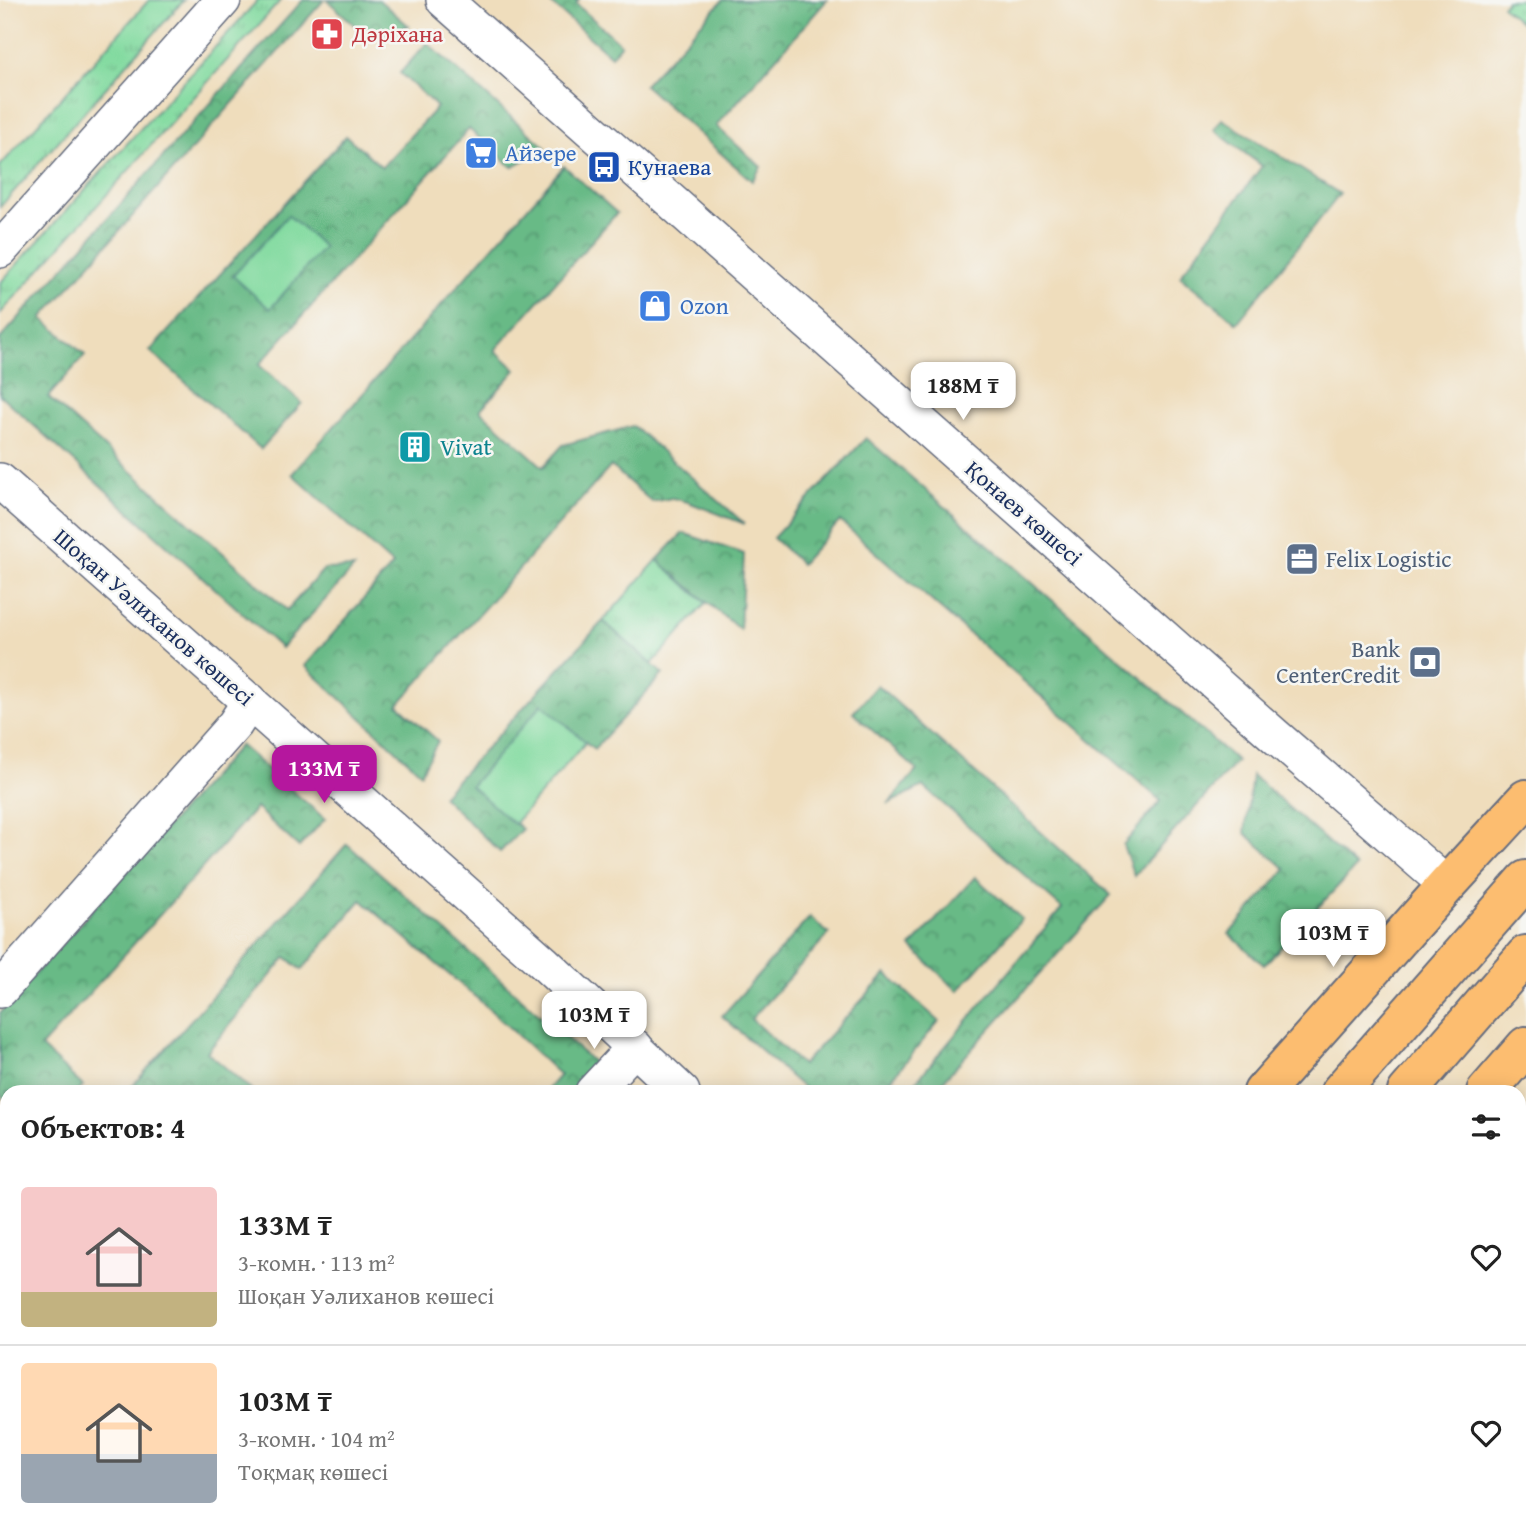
<!DOCTYPE html>
<html lang="ru">
<meta charset="utf-8">
<style>
body{margin:0;font-family:"Gentium Book Plus",serif;background:#f6f6f6;color:#222;height:100vh;display:flex;flex-direction:column;font-size:26px;white-space:nowrap}
*{box-sizing:border-box;margin:0}
p{font-size:23px;color:#767676}
.icon{flex:none;width:38px;height:38px;fill:none;stroke:currentColor;stroke-width:2;stroke-linecap:round;stroke-linejoin:round}
.map{position:relative;flex:1;overflow:hidden}
.panel{position:absolute;left:0px;top:1085px;width:1526px;height:450px;display:flex;flex-direction:column;background:#fff;border-radius:21px 21px 0 0;box-shadow:0 4px 18px #0003}
.panel>*{flex:none}
.price{position:absolute;translate:-50% -60px;padding:0 16px;border-radius:14px;background:#fff;color:#222;font-size:23px;line-height:46px;filter:drop-shadow(0 2px 4px #0008)}
.price::after{content:'';position:absolute;left:50%;top:42px;width:21px;height:16px;margin-left:-10px;background:inherit;clip-path:polygon(0 0,100% 0,50% 100%)}
.price.on{background:#b5179e;color:#fff}
ul{padding:0;list-style:none}
li{display:flex;align-items:center;gap:21px;height:175px;padding:0 21px}
li+li{border-top:2px solid #e0e0e0}
li span{display:grid;place-items:center;flex:none;width:196px;height:140px;border-radius:7px;color:#555}
li>.icon{margin-inline-start:auto}
span .icon{width:84px;height:84px;fill:#fffc;stroke-width:1}
li b{font-size:30px}
h2{display:flex;justify-content:space-between;align-items:center;height:84px;padding:0 21px;font-size:30px}
.map>svg:first-child{display:block}
.built{fill:#d1d9f9}
.grass{fill:url(#grass-tufts);stroke:#4e847e;stroke-width:2}
.forest{fill:url(#forest-crowns);stroke:#427472;stroke-width:2}
.pitch{fill:#81da9f;stroke:#4e847e;stroke-width:2}
.lines{fill:none;stroke-linecap:round;stroke-linejoin:round}
.stream{stroke:#74aee5;stroke-width:10}
.minor-casing{stroke:#656c7f;stroke-width:38}
.major-casing{stroke:#656c7f;stroke-width:42}
.minor{stroke:#fff;stroke-width:35}
.major{stroke:#fcbd6f;stroke-width:38}
.labels{text-anchor:middle;stroke-width:5;stroke-linejoin:round;paint-order:stroke}
.health-label{font-size:23px;fill:#be3a42;stroke:#f6f6f2;text-anchor:start}
.shop-label{font-size:23px;fill:#366cbe;stroke:#f6f6f2;text-anchor:start}
.transit-label{font-size:23px;fill:#164399;stroke:#f6f6f2;text-anchor:start}
.culture-label{font-size:23px;fill:#0d838f;stroke:#f6f6f2;text-anchor:start}
.street-label{font-size:23px;fill:#1b2f5e;stroke:#f6f6f2}
.service-label{font-size:23px;fill:#4e5e75;stroke:#f6f6f2;text-anchor:start}
</style>
<div class="map">
<svg width="1526" height="1534" viewBox="0 0 1526 1534">
<defs>
<pattern id="grass-tufts" width="24" height="20" patternUnits="userSpaceOnUse" patternTransform="scale(1.75)"><rect width="24" height="20" fill="#81da9f"/><path d="M3 7l-1-3M5 7V3M7 7l1-3M15 17l-1-3M17 17v-4M19 17l1-3" fill="none" stroke="#6fbb8b"/></pattern>
<pattern id="forest-crowns" width="20" height="18" patternUnits="userSpaceOnUse" patternTransform="scale(1.75)"><rect width="20" height="18" fill="#68ba86"/><path d="M2 6a3 3 0 1 1 6 0M12 15a3 3 0 1 1 6 0" fill="none" stroke="#559871"/></pattern>
</defs>
<rect width="100%" height="100%" fill="#f6f6f2"/>
<filter id="ink" filterUnits="userSpaceOnUse"><feTurbulence type="fractalNoise" baseFrequency=".0143" numOctaves="2"/><feDisplacementMap in="SourceGraphic" scale="14" xChannelSelector="R" yChannelSelector="G"/><feConvolveMatrix kernelMatrix="1 2 1 2 8 2 1 2 1" color-interpolation-filters="sRGB"/></filter>
<filter id="wash" filterUnits="userSpaceOnUse"><feTurbulence type="fractalNoise" baseFrequency=".00686" numOctaves="4" result="noise"/><feDisplacementMap in="SourceGraphic" scale="28" xChannelSelector="R" yChannelSelector="G"/><feGaussianBlur stdDeviation="1.57" result="paint"/><feColorMatrix in="noise" values="0 0 0 0 0 0 0 0 0 0 0 0 0 0 0 0 0 1.4 0 .05"/><feComposite in="paint" operator="in"/></filter>
<g filter="url(#wash)">
<rect width="100%" height="100%" fill="#efddbc"/>
<g class="built">
<polygon points="1526,1125 1526,1534 1174,1534 1180,1528 1519,1528 1519,1133"/>
<polygon points="403,1528 681,1528 688,1534 410,1534"/>
</g>
<g class="grass">
<polygon points="149,0 184,0 0,207 0,166"/>
<polygon points="258,0 281,0 0,314 0,283"/>
<polygon points="1507,0 1526,0 1526,27 1502,6"/>
<polygon points="657,560 706,603 652,664 603,621"/>
<polygon points="0,1222 7,1229 7,1264 0,1258"/>
<polygon points="0,1379 7,1385 7,1528 169,1528 177,1534 0,1534"/>
</g>
<g class="forest">
<polygon points="303,0 324,0 42,318 85,355 48,397 287,610 324,569 354,568 281,648 0,395 0,339"/>
<polygon points="327,0 379,0 409,26 368,37"/>
<polygon points="547,0 579,0 576,4 621,44 611,56"/>
<polygon points="723,0 827,0 716,126 761,167 752,181 644,85"/>
<polygon points="427,43 546,148 512,167 469,129 259,365 302,403 261,449 150,351 346,136 382,167 437,107 400,73"/>
<polygon points="1222,119 1340,194 1237,323 1180,276 1262,166 1214,130"/>
<polygon points="564,166 617,213 495,350 516,370 480,410 543,467 563,445 633,426 745,524 688,502 672,498 652,502 611,466 398,705 438,741 421,773 305,666 393,565 292,474"/>
<polygon points="866,438 1237,761 1134,876 1123,845 1161,801 840,521 801,564 773,538"/>
<polygon points="683,533 744,554 740,630 657,560"/>
<polygon points="603,621 663,674 594,749 542,705 471,786 522,829 500,852 442,796"/>
<polygon points="877,685 1111,895 933,1092 907,1092 1062,908 923,786 888,804 917,770 853,713"/>
<polygon points="240,745 325,819 299,847 256,808 41,1047 83,1086 78,1092 7,1092 7,1101 0,1095 0,1013"/>
<polygon points="1252,775 1356,867 1264,965 1229,934 1286,869 1245,833"/>
<polygon points="347,844 598,1066 574,1092 545,1092 560,1075 485,1005 361,900 302,970 286,957 207,1052 254,1092 127,1092"/>
<polygon points="975,877 1022,919 958,991 911,947"/>
<polygon points="810,917 829,934 751,1019 802,1065 886,974 939,1021 881,1092 808,1092 722,1016"/>
<polygon points="282,1528 359,1528 353,1534 279,1534"/>
<polygon points="751,1528 821,1528 815,1534 759,1534"/>
</g>
<g class="pitch">
<polygon points="288,215 324,247 270,309 233,276"/>
<polygon points="542,704 586,742 514,824 471,786"/>
</g>
<g class="lines">
<polyline class="stream" points="0,1530 5,1534"/>
</g>
</g>
<g filter="url(#ink)">
<g class="lines">
<defs>
<g id="minor">
<polyline points="444,0 1274,735 1447,885"/>
<polyline points="0,250 223,0"/>
<polyline points="0,481 543,962 682,1092"/>
<polyline points="0,990 235,724 250,701"/>
<polyline points="593,1092 635,1047"/>
<polyline points="0,1344 7,1350"/>
<polyline points="205,1528 212,1534"/>
</g>
<g id="major">
<polyline points="1263,1092 1447,885 1526,799"/>
<polyline points="1340,1092 1526,880"/>
<polyline points="1407,1092 1526,955"/>
<polyline points="1486,1092 1526,1046"/>
<polyline points="874,1534 879,1528"/>
<polyline points="954,1534 959,1528"/>
<polyline points="1023,1534 1029,1528"/>
<polyline points="1100,1534 1105,1528"/>
</g>
</defs>
<use href="#minor" class="minor-casing"/>
<use href="#major" class="major-casing"/>
<use href="#minor" class="minor"/>
<use href="#major" class="major"/>
</g>
</g>
<defs>
<symbol id="pharmacy-square" viewBox="-11 -11 22 22"><rect x="-9" y="-9" width="18" height="18" rx="4" fill="#e0444e" stroke="#f6f6f2"/><path d="M-2-6h4v4h4v4h-4v4h-4v-4h-4v-4h4Z" fill="#fff"/></symbol>
<symbol id="supermarket-square" viewBox="-11 -11 22 22"><rect x="-9" y="-9" width="18" height="18" rx="4" fill="#3f7fe0" stroke="#f6f6f2"/><path d="M-6-5.5h2.5l.6 2H6L4.5 2H-2.5L-4.4-4H-6ZM-1.5 3.2a1.3 1.3 0 1 0 .1 0ZM3 3.2a1.3 1.3 0 1 0 .1 0Z" fill="#fff"/></symbol>
<symbol id="bus-square" viewBox="-11 -11 22 22"><rect x="-9" y="-9" width="18" height="18" rx="4" fill="#1a4fb4" stroke="#f6f6f2"/><path d="M-5-6H5V4H4V6H2V4H-2V6H-4V4H-5ZM-3.5-4V0h7V-4ZM-3.5 1.2v1.5H-2V1.2ZM2 1.2v1.5H3.5V1.2Z" fill="#fff"/></symbol>
<symbol id="shop-square" viewBox="-11 -11 22 22"><rect x="-9" y="-9" width="18" height="18" rx="4" fill="#3f7fe0" stroke="#f6f6f2"/><path d="M-5-2.5h2.3a2.7 3.5 0 0 1 5.4 0H5L5.5 6h-11ZM-1.5-2.5h3a1.5 2.3 0 0 0-3 0Z" fill="#fff"/></symbol>
<symbol id="building-square" viewBox="-11 -11 22 22"><rect x="-9" y="-9" width="18" height="18" rx="4" fill="#0f9aa8" stroke="#f6f6f2"/><path d="M-4-6H4V6H1V3H-1V6H-4ZM-2.5-4.3h1.7v1.8h-1.7ZM.8-4.3h1.7v1.8H.8ZM-2.5-1h1.7V.8h-1.7ZM.8-1h1.7V.8H.8Z" fill="#fff"/></symbol>
<symbol id="office-square" viewBox="-11 -11 22 22"><rect x="-9" y="-9" width="18" height="18" rx="4" fill="#5c6f8a" stroke="#f6f6f2"/><path d="M-6-3h4V-5.5h4V-3h4V5H-6ZM-1-4.5V-3h2v-1.5ZM-6 0V1H6V0Z" fill="#fff"/></symbol>
<symbol id="bank-square" viewBox="-11 -11 22 22"><rect x="-9" y="-9" width="18" height="18" rx="4" fill="#5c6f8a" stroke="#f6f6f2"/><path d="M-6-4H6V4H-6ZM0-2.3a2.3 2.3 0 1 0 0 4.6a2.3 2.3 0 1 0 0-4.6Z" fill="#fff"/></symbol>
</defs>
<g fill-rule="evenodd">
<use href="#pharmacy-square" x="308" y="15" width="38" height="38"/>
<use href="#supermarket-square" x="462" y="134" width="38" height="38"/>
<use href="#bus-square" x="585" y="148" width="38" height="38"/>
<use href="#shop-square" x="636" y="287" width="38" height="38"/>
<use href="#building-square" x="396" y="428" width="38" height="38"/>
<use href="#office-square" x="1283" y="540" width="38" height="38"/>
<use href="#bank-square" x="1406" y="643" width="38" height="38"/>
</g>
<g class="labels">
<g class="health-label">
<text x="352" y="42">Дәріхана</text>
</g>
<g class="shop-label">
<text x="505" y="161">Айзере</text>
<text x="680" y="314">Ozon</text>
</g>
<g class="transit-label">
<text x="628" y="175">Кунаева</text>
</g>
<g class="culture-label">
<text x="440" y="455">Vivat</text>
</g>
<g class="street-label">
<text transform="translate(1024 513) rotate(41)" y="8">Қонаев көшесі</text>
<text transform="translate(154 617) rotate(41)" y="8">Шоқан Уәлиханов көшесі</text>
</g>
<g class="service-label">
<text x="1326" y="567">Felix Logistic</text>
<text x="1400" y="657" text-anchor="end">Bank<tspan x="1400" dy="26">CenterCredit</tspan></text>
</g>
</g>
</svg>
<b class="price" style="left:963px;top:422px">188M ₸</b>
<b class="price on" style="left:324px;top:805px">133M ₸</b>
<b class="price" style="left:1333px;top:969px">103M ₸</b>
<b class="price" style="left:594px;top:1051px">103M ₸</b>
<section class="panel">
<h2>Объектов: 4<svg class="icon" aria-label="filters" viewBox="0 0 24 24"><path d="M4 7h16M4 17h16"/><circle cx="9" cy="7" r="2"/><circle cx="15" cy="17" r="2"/></svg></h2>
<ul>
<li><span style="background:linear-gradient(#f6c9c9 75%,#c2b280 0)"><svg class="icon" aria-label="home" viewBox="0 0 24 24"><path d="M3 11l9-7 9 7M6 9v11h12V9"/></svg></span><div><b>133M ₸</b><p>3-комн. · 113 m²</p><p>Шоқан Уәлиханов көшесі</p></div><svg class="icon" aria-label="heart" viewBox="0 0 24 24"><path d="M12 20l-8-8c-3-5 5-10 8-4 3-6 11-1 8 4z"/></svg></li>
<li><span style="background:linear-gradient(#ffd9b3 65%,#9aa5b1 0)"><svg class="icon" aria-label="home" viewBox="0 0 24 24"><path d="M3 11l9-7 9 7M6 9v11h12V9"/></svg></span><div><b>103M ₸</b><p>3-комн. · 104 m²</p><p>Тоқмақ көшесі</p></div><svg class="icon" aria-label="heart" viewBox="0 0 24 24"><path d="M12 20l-8-8c-3-5 5-10 8-4 3-6 11-1 8 4z"/></svg></li>
</ul>
</section>
</div>
